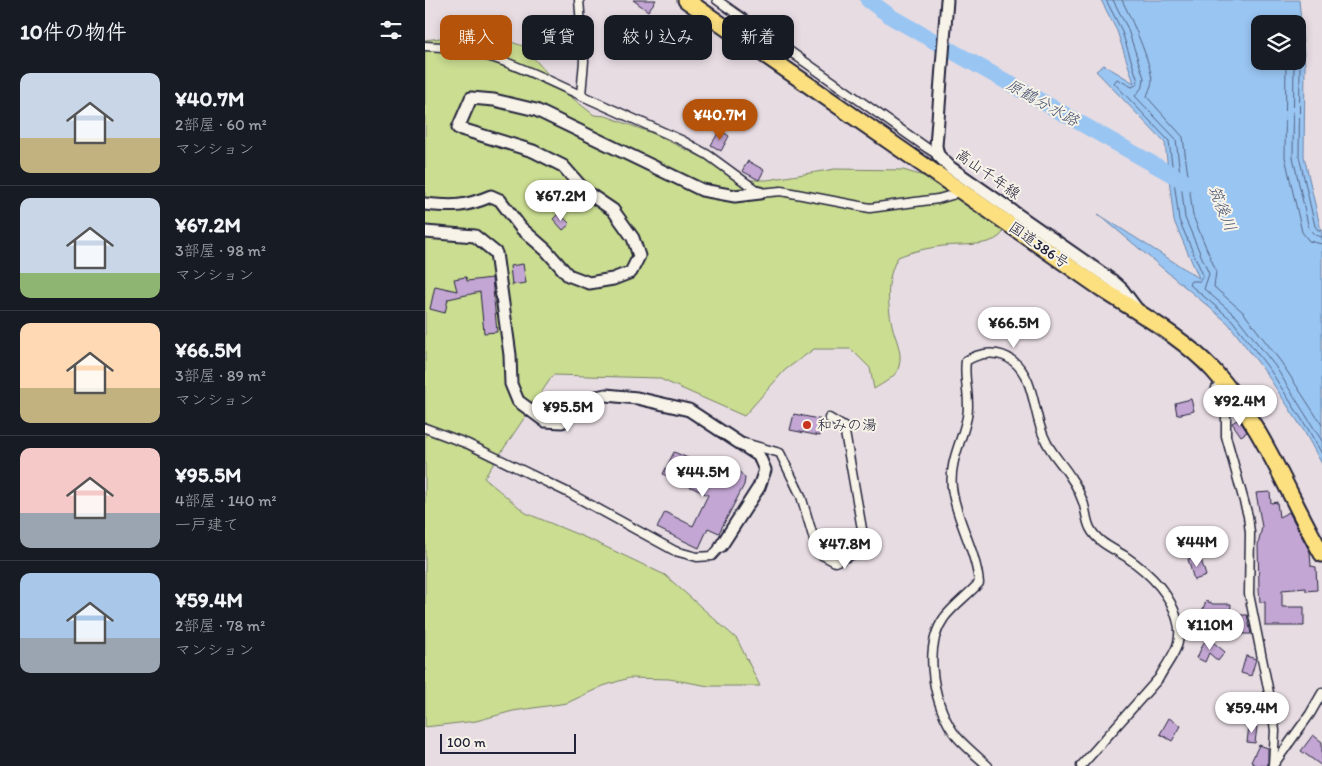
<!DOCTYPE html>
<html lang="ja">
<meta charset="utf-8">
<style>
body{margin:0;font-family:Itim,"Klee One",sans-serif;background:#242831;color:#f1f3f6;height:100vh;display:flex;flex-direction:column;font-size:19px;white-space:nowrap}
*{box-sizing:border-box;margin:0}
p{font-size:16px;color:#9ea1a6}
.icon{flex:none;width:28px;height:28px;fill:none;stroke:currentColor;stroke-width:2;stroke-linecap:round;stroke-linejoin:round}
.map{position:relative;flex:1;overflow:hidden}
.drawer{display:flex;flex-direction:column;background:#171b24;width:425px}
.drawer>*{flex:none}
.hud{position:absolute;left:15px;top:15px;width:475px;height:45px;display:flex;gap:10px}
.tools{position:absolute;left:826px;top:15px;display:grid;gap:10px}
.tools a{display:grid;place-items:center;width:55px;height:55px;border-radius:10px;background:#171b24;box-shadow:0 2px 8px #0003;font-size:25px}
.scale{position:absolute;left:15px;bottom:12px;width:136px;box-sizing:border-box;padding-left:5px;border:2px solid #22223b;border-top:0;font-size:14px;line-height:18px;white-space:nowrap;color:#22223b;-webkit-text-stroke:4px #f7f3e8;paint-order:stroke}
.price{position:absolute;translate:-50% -42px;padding:0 11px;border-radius:18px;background:#fff;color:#222;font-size:16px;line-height:32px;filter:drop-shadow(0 1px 2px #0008)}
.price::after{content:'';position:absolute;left:50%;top:30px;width:15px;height:11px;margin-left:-8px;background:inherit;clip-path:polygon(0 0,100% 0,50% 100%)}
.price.selected{background:#b45309;color:#fff}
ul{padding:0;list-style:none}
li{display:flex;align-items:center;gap:15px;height:125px;padding:0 20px}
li+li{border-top:1px solid #363941}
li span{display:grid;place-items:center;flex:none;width:140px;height:100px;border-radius:10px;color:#555}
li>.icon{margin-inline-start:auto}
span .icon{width:60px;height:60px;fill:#fffc;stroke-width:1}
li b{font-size:21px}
h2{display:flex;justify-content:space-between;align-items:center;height:60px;padding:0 20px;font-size:21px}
.tag{padding:0 18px;border-radius:10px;background:#171b24;box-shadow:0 2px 8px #0003;font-size:18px;line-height:45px}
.tag.selected{background:#b45309;color:#fff}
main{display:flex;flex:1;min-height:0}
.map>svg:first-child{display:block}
.green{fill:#cadd91;stroke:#768066}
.water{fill:#99c5f2;stroke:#6984a9;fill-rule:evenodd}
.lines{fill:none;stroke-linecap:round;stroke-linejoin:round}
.shore{stroke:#526384;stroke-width:1}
.river{stroke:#99c5f2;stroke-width:16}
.building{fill:#c3a6d3;stroke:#22223b}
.street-casing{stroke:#22223b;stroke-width:11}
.secondary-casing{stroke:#22223b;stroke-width:15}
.highway-casing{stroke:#22223b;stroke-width:19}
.street{stroke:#f7f3e8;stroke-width:8}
.secondary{stroke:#f7f3e8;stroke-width:11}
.highway{stroke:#fce080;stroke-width:15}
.poi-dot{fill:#c8321e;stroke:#f7f3e8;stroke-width:2}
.labels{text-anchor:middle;stroke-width:4;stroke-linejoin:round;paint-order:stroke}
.street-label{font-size:15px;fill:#22223b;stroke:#f7f3e8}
.poi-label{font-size:15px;fill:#22223b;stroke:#f7f3e8;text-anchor:start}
.water-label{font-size:16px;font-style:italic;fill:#465372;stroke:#f7f3e8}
</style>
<main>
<section class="drawer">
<h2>10件の物件<svg class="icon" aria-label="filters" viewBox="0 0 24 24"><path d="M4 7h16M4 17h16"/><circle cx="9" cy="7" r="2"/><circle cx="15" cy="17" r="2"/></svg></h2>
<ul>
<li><span style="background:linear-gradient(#c9d6e8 65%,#c2b280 0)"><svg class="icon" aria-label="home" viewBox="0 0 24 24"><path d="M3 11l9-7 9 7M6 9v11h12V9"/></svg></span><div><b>¥40.7M</b><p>2部屋 · 60 m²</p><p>マンション</p></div></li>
<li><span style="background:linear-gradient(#c9d6e8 75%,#8fb573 0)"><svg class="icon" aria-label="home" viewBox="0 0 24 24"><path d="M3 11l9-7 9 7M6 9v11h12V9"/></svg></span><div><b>¥67.2M</b><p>3部屋 · 98 m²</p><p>マンション</p></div></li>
<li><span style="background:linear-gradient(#ffd9b3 65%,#c2b280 0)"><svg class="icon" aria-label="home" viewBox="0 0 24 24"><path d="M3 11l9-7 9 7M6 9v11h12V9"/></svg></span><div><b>¥66.5M</b><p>3部屋 · 89 m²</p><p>マンション</p></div></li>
<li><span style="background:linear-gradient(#f6c9c9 65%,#9aa5b1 0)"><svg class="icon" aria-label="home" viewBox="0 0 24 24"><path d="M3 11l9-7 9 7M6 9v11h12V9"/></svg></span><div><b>¥95.5M</b><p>4部屋 · 140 m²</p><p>一戸建て</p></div></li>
<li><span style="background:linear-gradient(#a9c7e8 65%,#9aa5b1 0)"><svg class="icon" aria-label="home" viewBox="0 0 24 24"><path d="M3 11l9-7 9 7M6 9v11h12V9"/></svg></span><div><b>¥59.4M</b><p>2部屋 · 78 m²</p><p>マンション</p></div></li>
</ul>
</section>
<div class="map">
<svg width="897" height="766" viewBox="0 0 897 766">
<rect width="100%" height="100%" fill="#e7dce2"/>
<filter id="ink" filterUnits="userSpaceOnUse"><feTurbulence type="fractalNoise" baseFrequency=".02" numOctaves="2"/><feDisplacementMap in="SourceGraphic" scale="10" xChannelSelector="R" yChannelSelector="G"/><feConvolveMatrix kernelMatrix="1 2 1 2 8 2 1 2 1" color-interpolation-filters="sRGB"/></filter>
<g filter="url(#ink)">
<path class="green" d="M38,35H65L98,46L137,90L169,115L181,116L229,134L323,180H342L410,169L478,170L526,184L581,225C579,229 578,233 575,236C563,247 534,244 518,246C503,248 488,251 473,257C461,277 462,302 467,325C470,339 478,351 474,366C472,377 458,383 449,389L445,368L426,349H389L360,370L319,416L233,378L128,375L59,478L101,513L166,540L240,575L312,639L335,686H284L244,679L204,678L178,686L142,703L88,711L51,721L0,727V40Z"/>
<path class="water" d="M676,0H874L880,66L879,156L897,235V464L879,431L841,373L803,323L673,214L774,278L749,221L740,143L671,71L679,65L709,83L692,31ZM835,24H872V61H835Z"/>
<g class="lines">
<g class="shore">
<polyline points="681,0 696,29 713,81 711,85 707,87 692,79 689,83 744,141 754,220 778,275 775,281 766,281 764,284 807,320 845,370 883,429 897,454"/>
<polyline points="688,0 702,27 719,78 718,86 710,96 751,139 760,218 784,274 779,289 812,317 850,366 897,441"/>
<path d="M697,0C705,16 727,64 727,82C726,87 723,92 722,97L758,137L768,216L791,271L789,287L818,312L856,362L897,425"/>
<polyline points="872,36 875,67 874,156 890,226 893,230 897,230"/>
<polyline points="861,61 860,157 877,232 884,241 897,244"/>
<polyline points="869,61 868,157 884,229 890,235 897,237"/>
</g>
<polyline class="river" points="443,0 468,18 762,183"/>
</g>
<g class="building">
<polygon points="208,0 231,0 223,11"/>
<polygon points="295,130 304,136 296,151 286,145"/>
<polygon points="323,161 339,170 334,180 317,171"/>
<polygon points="134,213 145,224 138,230 128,219"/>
<polygon points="98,264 101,283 87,285 85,266"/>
<polygon points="41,277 42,281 67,278 72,332 59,333 55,292 23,299 20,313 5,309 10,286 32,291 29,279"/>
<polygon points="766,399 769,411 752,415 750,403"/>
<polygon points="369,414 398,420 395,436 365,430"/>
<polygon points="814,419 822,432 816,436 807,423"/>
<polygon points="249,452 295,472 302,466 312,469 320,478 319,485 294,533 283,528 274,548 232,528 240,512 268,526 283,495 238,474"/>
<polygon points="845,492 846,503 852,502 854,517 864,512 885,552 886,566 891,567 892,590 881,591 881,588 857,590 857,607 879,607 879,626 840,626 840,602 835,602 834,589 833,545 837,527 831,493"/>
<polygon points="775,556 781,576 769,580 763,559"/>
<polygon points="781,601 788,604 806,604 805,615 822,615 826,634 809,634 809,631 788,631 772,625"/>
<polygon points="783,638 800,652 793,661 784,653 780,662 772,658 778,644"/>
<polygon points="821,656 831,659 826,676 816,673"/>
<polygon points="744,718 756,726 747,741 735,734"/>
<polygon points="824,726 832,727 830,743 822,742"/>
<polygon points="888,735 897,742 897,766 876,751"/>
<polygon points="834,745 843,748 843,766 833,766 826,762"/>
</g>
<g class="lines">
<defs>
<g id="street">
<polyline points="154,0 159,61 156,95"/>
<polyline points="292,0 502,148 513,155"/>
<path d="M0,46C59,47 100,70 153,94C188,110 223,125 258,141L283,155L335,193L356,191L445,208L513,199L527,195L533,187"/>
<polyline points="797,381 791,388 801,403 801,436 823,516 825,533 824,594 847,708 850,731 848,765"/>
<polyline points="0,428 43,444 144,493 250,551 272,557 287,556 296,546"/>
<polyline points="320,443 355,453 376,496 393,553 410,562 429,554 437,529 419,427 404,418"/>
<polyline points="849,764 885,714 897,693"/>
<path d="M563,766C553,757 541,747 532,737C509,709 497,649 519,618C528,606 543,595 554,583C551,550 531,520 527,488C524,461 537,442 542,417C546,398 538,379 541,361C555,352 574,350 588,361C610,378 608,413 619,437C625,453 638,464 646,478C651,485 655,494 658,502C661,510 661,520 665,528C672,542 687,548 700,556C722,571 745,592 752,619C760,645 745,657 734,678L656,766"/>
</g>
<g id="secondary">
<polyline points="522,0 511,146 513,155 526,168 688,281 697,289 712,309"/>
<path d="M0,204C28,207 40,207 66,196L75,200L96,228L121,250L143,275L164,283L188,279L206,272L214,256L208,238L188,210L160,191L138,166L108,151L33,128L46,98L69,100L111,110L277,190L310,196L335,193"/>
<polyline points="0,232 50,236 71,253 85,355 86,384 93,401 120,421 137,422 162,399 181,395 212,398 264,410 334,456 340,470 334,487 296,546"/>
</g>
<path id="highway" d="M261,0L680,291C717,315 758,338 788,370C837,423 862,493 897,554"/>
</defs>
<use href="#street" class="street-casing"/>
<use href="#secondary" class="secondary-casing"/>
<use href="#highway" class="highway-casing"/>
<use href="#street" class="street"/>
<use href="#secondary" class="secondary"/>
<use href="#highway" class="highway"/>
</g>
</g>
<circle class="poi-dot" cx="382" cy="425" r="5"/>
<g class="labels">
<g class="street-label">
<text transform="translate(563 174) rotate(35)" y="5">高山千年線</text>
<text transform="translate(614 245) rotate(35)" y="5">国道386号</text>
</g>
<g class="poi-label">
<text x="392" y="430">和みの湯</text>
</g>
<g class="water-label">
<text transform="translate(618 102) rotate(29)" y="6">原鶴分水路</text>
<text transform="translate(798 208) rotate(68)" y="6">筑後川</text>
</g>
</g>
</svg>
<div class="tools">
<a><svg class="icon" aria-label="layers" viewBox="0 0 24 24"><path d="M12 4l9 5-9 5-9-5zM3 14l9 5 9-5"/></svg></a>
</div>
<div class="scale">100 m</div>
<b class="price selected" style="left:295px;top:141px">¥40.7M</b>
<b class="price" style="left:136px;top:222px">¥67.2M</b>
<b class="price" style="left:589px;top:349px">¥66.5M</b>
<b class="price" style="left:815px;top:427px">¥92.4M</b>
<b class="price" style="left:143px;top:433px">¥95.5M</b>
<b class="price" style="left:278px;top:498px">¥44.5M</b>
<b class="price" style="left:772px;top:568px">¥44M</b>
<b class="price" style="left:420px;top:570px">¥47.8M</b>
<b class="price" style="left:785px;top:651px">¥110M</b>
<b class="price" style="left:827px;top:734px">¥59.4M</b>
<div class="hud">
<a class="tag selected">購入</a>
<a class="tag">賃貸</a>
<a class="tag">絞り込み</a>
<a class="tag">新着</a>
</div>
</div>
</main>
